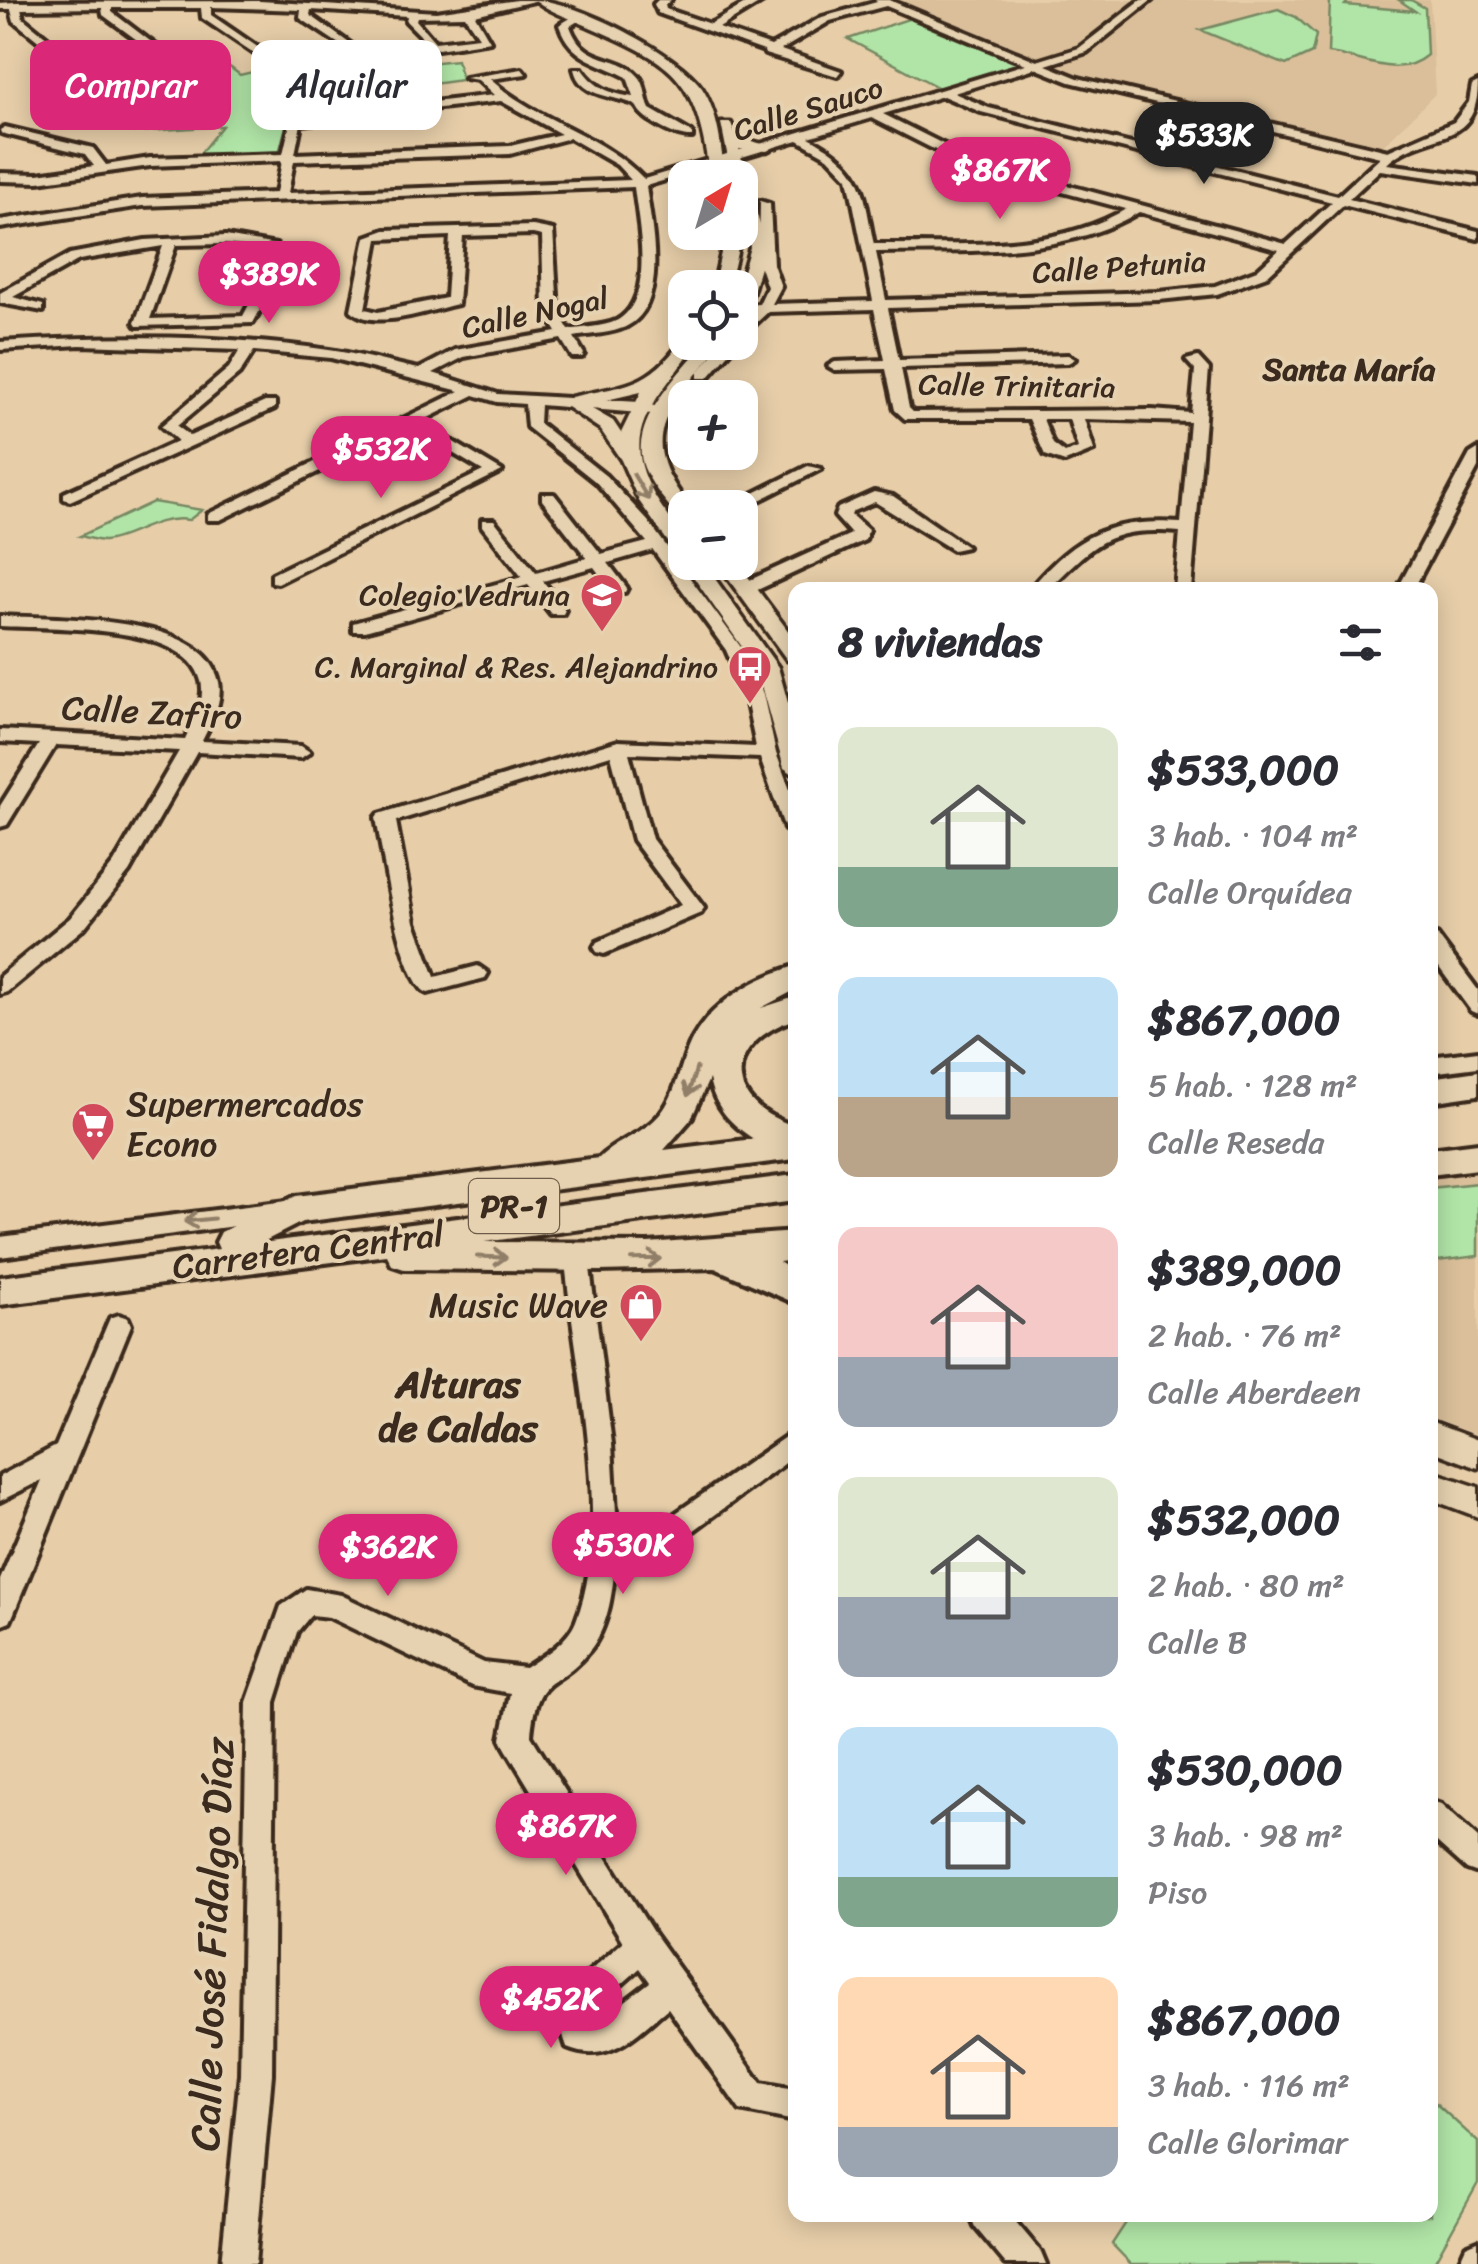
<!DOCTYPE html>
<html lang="es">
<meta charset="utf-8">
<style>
body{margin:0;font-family:Sriracha,sans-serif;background:#f2f2f3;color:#2b2b33;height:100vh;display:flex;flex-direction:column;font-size:38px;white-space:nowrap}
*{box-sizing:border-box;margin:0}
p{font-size:32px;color:#7c7c81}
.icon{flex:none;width:55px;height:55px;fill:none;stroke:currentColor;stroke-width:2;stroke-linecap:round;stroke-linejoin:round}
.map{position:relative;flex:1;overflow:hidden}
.sheet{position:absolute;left:788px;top:582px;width:650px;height:1640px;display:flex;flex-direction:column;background:#fff;border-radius:20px;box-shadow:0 5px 25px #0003}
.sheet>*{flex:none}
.hud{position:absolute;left:30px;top:40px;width:608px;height:90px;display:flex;gap:20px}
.needle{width:65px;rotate:38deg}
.tools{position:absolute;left:668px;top:160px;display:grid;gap:20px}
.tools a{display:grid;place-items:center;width:90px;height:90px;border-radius:20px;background:#fff;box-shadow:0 5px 25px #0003;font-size:50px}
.price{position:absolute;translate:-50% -85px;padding:0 22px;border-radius:35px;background:#db2777;color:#fff;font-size:32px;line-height:65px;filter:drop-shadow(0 2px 5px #0008)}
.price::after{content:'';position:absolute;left:50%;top:60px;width:30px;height:22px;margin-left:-15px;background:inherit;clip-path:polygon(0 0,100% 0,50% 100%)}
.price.on{background:#222;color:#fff}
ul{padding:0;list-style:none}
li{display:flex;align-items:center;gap:30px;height:250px;padding:0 50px}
li span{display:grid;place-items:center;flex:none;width:280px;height:200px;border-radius:20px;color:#555}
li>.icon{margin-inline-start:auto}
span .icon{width:120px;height:120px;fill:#fffc;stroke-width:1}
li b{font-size:42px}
h2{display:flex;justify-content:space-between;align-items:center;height:120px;padding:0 50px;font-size:42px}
.chip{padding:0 35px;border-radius:20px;background:#fff;box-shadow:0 5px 25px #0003;font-size:35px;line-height:90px}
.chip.on{background:#db2777;color:#fff}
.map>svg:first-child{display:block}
.built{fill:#dabf9a}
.green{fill:#b1e5a7;stroke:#768862;stroke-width:2.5}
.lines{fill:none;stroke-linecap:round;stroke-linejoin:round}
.minor-casing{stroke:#3b2a1e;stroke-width:8}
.major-casing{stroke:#3b2a1e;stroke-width:7}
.highway-casing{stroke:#3b2a1e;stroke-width:8}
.minor{fill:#e6d2b0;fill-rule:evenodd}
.major{fill:#e6d2b0;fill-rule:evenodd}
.highway{fill:#e6d2b0;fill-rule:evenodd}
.oneway{stroke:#907e67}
.labels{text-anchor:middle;stroke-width:8;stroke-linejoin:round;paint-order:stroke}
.far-street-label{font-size:30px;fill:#3b2a1e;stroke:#e6d2b0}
.far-poi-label{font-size:30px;fill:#3b2a1e;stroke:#e6d2b0;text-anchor:end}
.far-neighbourhood-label{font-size:32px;font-weight:bold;fill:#3b2a1e;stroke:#e6d2b0}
.shield{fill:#e6d2b0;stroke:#6e5c4a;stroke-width:2.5}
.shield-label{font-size:32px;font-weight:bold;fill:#3b2a1e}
.street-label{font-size:35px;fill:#3b2a1e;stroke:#e6d2b0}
.poi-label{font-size:35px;fill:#3b2a1e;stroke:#e6d2b0;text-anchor:start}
.neighbourhood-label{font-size:38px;font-weight:bold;fill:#3b2a1e;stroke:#e6d2b0}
.near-street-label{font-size:42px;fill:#3b2a1e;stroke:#e6d2b0}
</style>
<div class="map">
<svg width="1478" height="2264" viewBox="0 0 1478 2264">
<rect width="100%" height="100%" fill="#e7cea9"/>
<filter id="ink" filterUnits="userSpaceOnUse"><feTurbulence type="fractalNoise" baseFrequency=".01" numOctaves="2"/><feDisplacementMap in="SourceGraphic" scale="20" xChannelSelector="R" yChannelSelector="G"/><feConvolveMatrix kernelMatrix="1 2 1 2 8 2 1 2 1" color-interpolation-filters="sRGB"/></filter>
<g filter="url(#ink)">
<g class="built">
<polygon points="894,0 1430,0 1435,94 1380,149 1080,78"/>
<polygon points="1478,1167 1478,1435 1430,1418 1430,1174"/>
</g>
<g class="green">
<path d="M1349,0L1345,5L1415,11L1399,0H1411L1425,8L1427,55C1397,81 1360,56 1328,53L1330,1Z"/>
<polygon points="1278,9 1296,17 1316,35 1312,53 1286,65 1200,30"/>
<polygon points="911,18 1019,62 1023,65 943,90 848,39"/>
<polygon points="364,45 406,65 457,60 462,80 292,103 279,153 198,156 222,126 134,132 70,78 209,51 240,75"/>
<path d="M153,502L202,510L189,520C155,515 130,539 104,541C97,541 87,537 80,536Z"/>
<polygon points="1478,1183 1478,1256 1438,1261 1430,1244 1430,1188"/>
<polygon points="1430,2098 1478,2142 1478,2183 1433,2264 1131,2264 1112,2244 1131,2215 1430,2215"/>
</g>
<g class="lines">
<defs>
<g id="minor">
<path d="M517,0H538L475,15L490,41L438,49L427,47L420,35L406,21L407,16L311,10L310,15L352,45L348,50L300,18L301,10L211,7V15L275,59L287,57L292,60L273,66L202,18L201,8H112V12L171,57L167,62L103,15L102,8L21,9L23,18L85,68L117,60L123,63L68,78L64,73L74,70L14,21L11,9H0V3L15,2L260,1L436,12ZM465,16L479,37L435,42L416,20L417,17Z"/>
<path d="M658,0H671L665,5L666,9L710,24L752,0H765L719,28L771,46L822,17L877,2L875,0H889L1037,61L1079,48L1141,0H1152L1087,52L1046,65L1078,78L1388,151L1454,122L1469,102L1472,85L1478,82C1478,151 1424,128 1387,164L1478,176V184L1380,170L1349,199L1478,231V239L1343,205L1267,276L1217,294L1159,300L888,308L899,360L1068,355L1075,359L1068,363L901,368L909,408L913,412L1152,410L1191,413L1195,370L1186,360L1198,357L1209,369L1191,590H1175L1180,532C1107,527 1096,542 1047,590H1029C1075,535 1110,518 1181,523L1190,422L1084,419L1094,450L1065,462L1045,455L1029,419H905L895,410L886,369L835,370L828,366L835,362L885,360L874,309L768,312L740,338V326L752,313H740V305L759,304L767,287L759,264L760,201L770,204L773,264L781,287L772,304L873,301L848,178L828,157L798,140L646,186C651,226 672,312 620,329C606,334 589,334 574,337L584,354L582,357H572L561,339L464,357L433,373L498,394L640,402L665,409V415L540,405L539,423L606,476L648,521L743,650L763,694L776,753L795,803V835L785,829L760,758L629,753L652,839L704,908L701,913L604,954L597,952L594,947L597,942L681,905L633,840L611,755L396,821L415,922L435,977L478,966L488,973L485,978L428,993C401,984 382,848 376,818L379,814L618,741L756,747L745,694L726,650L653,550L608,563L627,588L625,592H613L594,567L543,581L565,610L563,614H551L528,585L365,631H353V623L522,577L482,526V520H494L536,573L587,558L542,500V494H554L601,554L647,542L596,482L527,427L525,404L497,402L474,395L420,422L502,471L278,583L272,582V574L483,471L409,427L220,520H208V514L460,391L331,358L254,351L239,374L177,426L190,436L265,402H275V408L70,501L64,499V493L178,441L161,426L229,368L240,350L80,345L0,350V342C108,335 221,334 329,350C359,354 389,363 419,369L455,350L557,332L544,311L542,236L533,234L463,236L458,304C429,310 374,332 351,310L366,237L385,230L533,226L553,230L558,311L569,330C583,327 603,327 616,321C656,300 638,223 634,187L142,206L0,228V220L142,198L276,193L282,161L150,166L38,182L0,181V173L38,174L94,166L85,154L1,133L0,130L5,127L93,148L106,165L150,158L283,154L295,102L305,104L302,117L494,95L478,80L465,78L522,69L526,74L490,79C536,121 602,134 644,179L1026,64L886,6L830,21L781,50L841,71L837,76L765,54L764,51L658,13L654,4ZM1035,68L1070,82L1380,157L1338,196L989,108L954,93ZM943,96L981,112L1332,202L1286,244L977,161L883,114ZM501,101L561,134L510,146L295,154L301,124ZM872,118L969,167L1126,209C1051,253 958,243 874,244C862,186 866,168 809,137ZM570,138L617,165L631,180L288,193L294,161L510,154ZM1139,212L1279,250L1257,270L1215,286L1159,292L886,300L876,252C965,250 1059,259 1139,212ZM450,236L446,298L378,312L365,309L378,239ZM1043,419H1069L1078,448L1065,453L1053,444Z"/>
<path d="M574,16L583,18L570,26C585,68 620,51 640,78C646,86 645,99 650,109L692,133V137C677,138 653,125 642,114C636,108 639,106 631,103C609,95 580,96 574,69H582C595,88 611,94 634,97L627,77C597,61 571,60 559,25Z"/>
<path d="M226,236L276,245L265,301L253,323L137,326L135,323L163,246L79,260L13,297L43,305V311L0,303V293L70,254L145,240ZM226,244L263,248L251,301L243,316L150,319L176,245Z"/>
<polygon points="724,342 739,342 708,378 698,378 698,372"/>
<polygon points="1478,449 1478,468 1413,590 1397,590 1470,454"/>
<polygon points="808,466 821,469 740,510 724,508"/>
<polygon points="874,492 893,496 967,547 953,550 875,502 853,511 851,515 868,530 865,540 753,592 741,592 741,584 851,534 835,516 838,508"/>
<path d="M0,616C54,619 206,613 219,682C223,702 211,723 202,741L301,746L310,752L301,758L197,752L129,872L84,928L7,992L0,994V976L70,918L114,863L179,751L56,745L7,825L0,827V806L39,744L0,742V730L185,740C193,723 206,701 201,681C188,622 47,629 0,626Z"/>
<polygon points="1430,933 1437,935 1478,990 1478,1014 1471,1011 1430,955"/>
<polygon points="1478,1051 1478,1067 1430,1073 1430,1057"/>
<polygon points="287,1201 295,1203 299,1210 295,1217 287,1219 0,1257 0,1237"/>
<path d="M577,1250L585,1253L589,1260L612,1444L617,1530L663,1522L795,1430V1456L678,1542L616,1554C613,1586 610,1626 589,1651C555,1693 537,1670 531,1736L654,1934L761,2083L795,2089V2121L740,2110L668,2008C637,2033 610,2066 567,2048L555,2008L560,1997L623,1942L506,1749L501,1739L510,1693L472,1686L329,1617L311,1615L297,1632L275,1702L272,2074L255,2264H221L240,2074L247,1702L281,1606L306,1589L341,1595L484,1663L525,1668C543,1656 568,1642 576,1621C614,1525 574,1363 565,1260L569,1253ZM640,1968L650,1982L598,2022H590L588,2014Z"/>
<polygon points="119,1315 128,1318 131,1325 14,1613 10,1622 0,1626 0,1580 42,1480 0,1501 0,1476 56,1446 107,1325 110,1318"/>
<polygon points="1430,1801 1441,1805 1478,1838 1478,1873 1467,1869 1430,1836"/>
<polygon points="970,2215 1010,2215 1041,2252 1046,2264 1006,2264 975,2227"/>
<polygon points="1478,2241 1478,2264 1458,2264 1466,2246"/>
</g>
<g id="major">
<path d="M535,0C575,0 679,54 702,88C719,114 721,148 725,178H710C697,81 679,65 590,27C572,19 550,12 535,0Z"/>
<polygon points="721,123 731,123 736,137 774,147 767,151 739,149 766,247 748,308 740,313 738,288 750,247 740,207 740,178 732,178"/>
<polygon points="721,232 737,232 739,244 729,288 713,288 723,244"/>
<path d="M683,338L685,342H697C659,402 612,428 659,503C672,523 685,533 685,558L678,556L639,501L621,460L600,429L567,407L571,397C624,385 650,388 683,338ZM641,392L621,433L613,421L585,405Z"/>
<path d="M705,342H722C674,407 629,431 691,508H685V519L678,517C667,503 654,489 646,472C624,425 678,376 705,342Z"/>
<polygon points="685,559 685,562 703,562 778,667 795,728 795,775 784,768 756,667 683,562"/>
<polygon points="716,562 737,562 795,640 795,661 787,660"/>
<polygon points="1430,1422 1478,1440 1478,1468 1430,1450"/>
<polygon points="1430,1471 1478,1487 1478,1517 1430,1499"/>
</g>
<g id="highway">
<path d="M795,966V990L761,1008L795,997V1019C723,1043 722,1104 795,1126V1159L302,1222L261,1243L795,1175V1201L484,1242L648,1243L795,1232V1260L779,1262L795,1272V1303L715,1268L600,1271L404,1269L392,1265L387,1255L0,1305V1277L219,1249L216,1242L221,1232L296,1196L599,1158C617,1140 644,1134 661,1113C676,1094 679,1070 688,1049C705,1006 752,979 795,966ZM709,1079C715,1107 730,1124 754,1139L664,1150L691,1119Z"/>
<polygon points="1478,1071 1478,1095 1430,1102 1430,1078"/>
<polygon points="1478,1143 1478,1169 1430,1175 1430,1149"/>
</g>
</defs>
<use href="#minor" class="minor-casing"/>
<use href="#major" class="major-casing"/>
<use href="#highway" class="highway-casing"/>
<use href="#minor" class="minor"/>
<use href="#major" class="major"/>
<use href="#highway" class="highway"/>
</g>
<defs><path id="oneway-shaft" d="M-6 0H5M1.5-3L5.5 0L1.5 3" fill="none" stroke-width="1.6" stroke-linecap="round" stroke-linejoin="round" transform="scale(2.5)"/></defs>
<g class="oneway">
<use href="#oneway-shaft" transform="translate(641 487) rotate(59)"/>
<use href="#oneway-shaft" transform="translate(692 1082) rotate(108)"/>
<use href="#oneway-shaft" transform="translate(199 1220) rotate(174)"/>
<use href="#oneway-shaft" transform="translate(492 1257) rotate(2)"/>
<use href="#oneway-shaft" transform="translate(646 1259) rotate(-1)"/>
</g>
</g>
<defs>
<symbol id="school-pin" viewBox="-11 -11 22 30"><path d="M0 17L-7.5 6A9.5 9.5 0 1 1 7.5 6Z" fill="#d1495b" stroke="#e6d2b0"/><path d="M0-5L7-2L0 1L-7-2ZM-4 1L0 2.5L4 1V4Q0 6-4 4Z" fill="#fff"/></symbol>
<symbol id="bus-pin" viewBox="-11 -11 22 30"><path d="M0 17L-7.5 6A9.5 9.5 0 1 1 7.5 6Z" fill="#d1495b" stroke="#e6d2b0"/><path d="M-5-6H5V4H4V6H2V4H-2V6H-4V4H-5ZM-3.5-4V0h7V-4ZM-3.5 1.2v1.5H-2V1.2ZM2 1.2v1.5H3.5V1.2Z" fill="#fff"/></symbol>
<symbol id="supermarket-pin" viewBox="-11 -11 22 30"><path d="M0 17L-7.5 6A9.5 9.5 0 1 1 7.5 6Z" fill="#d1495b" stroke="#e6d2b0"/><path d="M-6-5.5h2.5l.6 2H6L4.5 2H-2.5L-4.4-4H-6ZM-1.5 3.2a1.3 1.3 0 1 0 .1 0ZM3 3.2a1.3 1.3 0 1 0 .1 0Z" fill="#fff"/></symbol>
<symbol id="shop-pin" viewBox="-11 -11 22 30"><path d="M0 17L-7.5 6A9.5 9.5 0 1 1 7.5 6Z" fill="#d1495b" stroke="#e6d2b0"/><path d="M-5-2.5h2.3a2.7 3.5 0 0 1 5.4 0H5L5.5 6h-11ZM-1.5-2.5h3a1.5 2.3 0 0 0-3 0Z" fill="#fff"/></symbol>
</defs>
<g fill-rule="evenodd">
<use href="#school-pin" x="577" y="570" width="50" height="68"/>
<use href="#bus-pin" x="725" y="642" width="50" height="68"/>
<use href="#supermarket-pin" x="68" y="1099" width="50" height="68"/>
<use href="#shop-pin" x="616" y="1280" width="50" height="68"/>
</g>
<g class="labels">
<g class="far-street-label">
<text transform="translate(808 109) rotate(-17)" y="10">Calle Sauco</text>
<text transform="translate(1119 267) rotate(-4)" y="10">Calle Petunia</text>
<text transform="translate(535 313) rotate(-12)" y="10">Calle Nogal</text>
<text transform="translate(1017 386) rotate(1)" y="10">Calle Trinitaria</text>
</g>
<g class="far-poi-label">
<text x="570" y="605">Colegio Vedruna</text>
<text x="718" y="677">C. Marginal &amp; Res. Alejandrino</text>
</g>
<g class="far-neighbourhood-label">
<text x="1349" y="380">Santa María</text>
</g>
<rect class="shield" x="469" y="1179" width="90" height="54" rx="8"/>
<g class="shield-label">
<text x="514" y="1217">PR-1</text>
</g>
<g class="street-label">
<text transform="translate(152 712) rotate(3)" y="12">Calle Zafiro</text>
<text transform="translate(308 1250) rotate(-7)" y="12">Carretera Central</text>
</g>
<g class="poi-label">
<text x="126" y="1116">Supermercados<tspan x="126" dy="40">Econo</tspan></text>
<text x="608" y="1317" text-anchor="end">Music Wave</text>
</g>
<g class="neighbourhood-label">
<text x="458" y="1397">Alturas<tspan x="458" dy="44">de Caldas</tspan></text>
</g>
<g class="near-street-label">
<text transform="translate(211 1944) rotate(-88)" y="15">Calle José Fidalgo Díaz</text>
</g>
</g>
</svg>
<div class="tools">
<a><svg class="needle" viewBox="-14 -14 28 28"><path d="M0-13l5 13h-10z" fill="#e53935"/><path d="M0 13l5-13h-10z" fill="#7c7c81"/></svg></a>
<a><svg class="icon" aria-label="locate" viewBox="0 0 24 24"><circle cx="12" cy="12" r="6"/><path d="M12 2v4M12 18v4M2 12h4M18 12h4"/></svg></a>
<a>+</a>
<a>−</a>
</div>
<b class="price on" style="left:1204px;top:187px">$533K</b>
<b class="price" style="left:1000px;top:222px">$867K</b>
<b class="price" style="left:269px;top:326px">$389K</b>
<b class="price" style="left:381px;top:501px">$532K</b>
<b class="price" style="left:623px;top:1597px">$530K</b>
<b class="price" style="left:388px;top:1599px">$362K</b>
<b class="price" style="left:566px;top:1878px">$867K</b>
<b class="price" style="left:551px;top:2051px">$452K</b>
<div class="hud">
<a class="chip on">Comprar</a>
<a class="chip">Alquilar</a>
</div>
<section class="sheet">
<h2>8 viviendas<svg class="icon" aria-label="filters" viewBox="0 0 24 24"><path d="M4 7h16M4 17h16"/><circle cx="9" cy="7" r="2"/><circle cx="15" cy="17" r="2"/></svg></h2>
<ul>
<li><span style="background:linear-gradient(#dfe7d0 70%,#7fa58c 0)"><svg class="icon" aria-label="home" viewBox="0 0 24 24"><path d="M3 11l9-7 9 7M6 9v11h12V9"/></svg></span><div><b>$533,000</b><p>3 hab. · 104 m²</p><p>Calle Orquídea</p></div></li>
<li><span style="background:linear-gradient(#bfe0f5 60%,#b9a48a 0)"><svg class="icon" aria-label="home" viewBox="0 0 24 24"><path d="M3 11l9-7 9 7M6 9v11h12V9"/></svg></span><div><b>$867,000</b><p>5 hab. · 128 m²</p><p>Calle Reseda</p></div></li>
<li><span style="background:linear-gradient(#f6c9c9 65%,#9aa5b1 0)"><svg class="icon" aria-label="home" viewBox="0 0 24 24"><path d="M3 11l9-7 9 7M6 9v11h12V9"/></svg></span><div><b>$389,000</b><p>2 hab. · 76 m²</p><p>Calle Aberdeen</p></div></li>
<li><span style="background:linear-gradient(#dfe7d0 60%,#9aa5b1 0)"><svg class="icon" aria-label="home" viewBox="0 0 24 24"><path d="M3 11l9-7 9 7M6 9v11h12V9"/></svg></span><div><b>$532,000</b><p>2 hab. · 80 m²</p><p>Calle B</p></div></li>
<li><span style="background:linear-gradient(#bfe0f5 75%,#7fa58c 0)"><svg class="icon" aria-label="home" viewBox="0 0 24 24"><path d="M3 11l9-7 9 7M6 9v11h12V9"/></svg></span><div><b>$530,000</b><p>3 hab. · 98 m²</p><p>Piso</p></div></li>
<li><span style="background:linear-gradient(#ffd9b3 75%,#9aa5b1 0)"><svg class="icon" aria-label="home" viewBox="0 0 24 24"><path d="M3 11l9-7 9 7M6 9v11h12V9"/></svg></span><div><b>$867,000</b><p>3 hab. · 116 m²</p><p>Calle Glorimar</p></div></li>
</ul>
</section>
</div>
